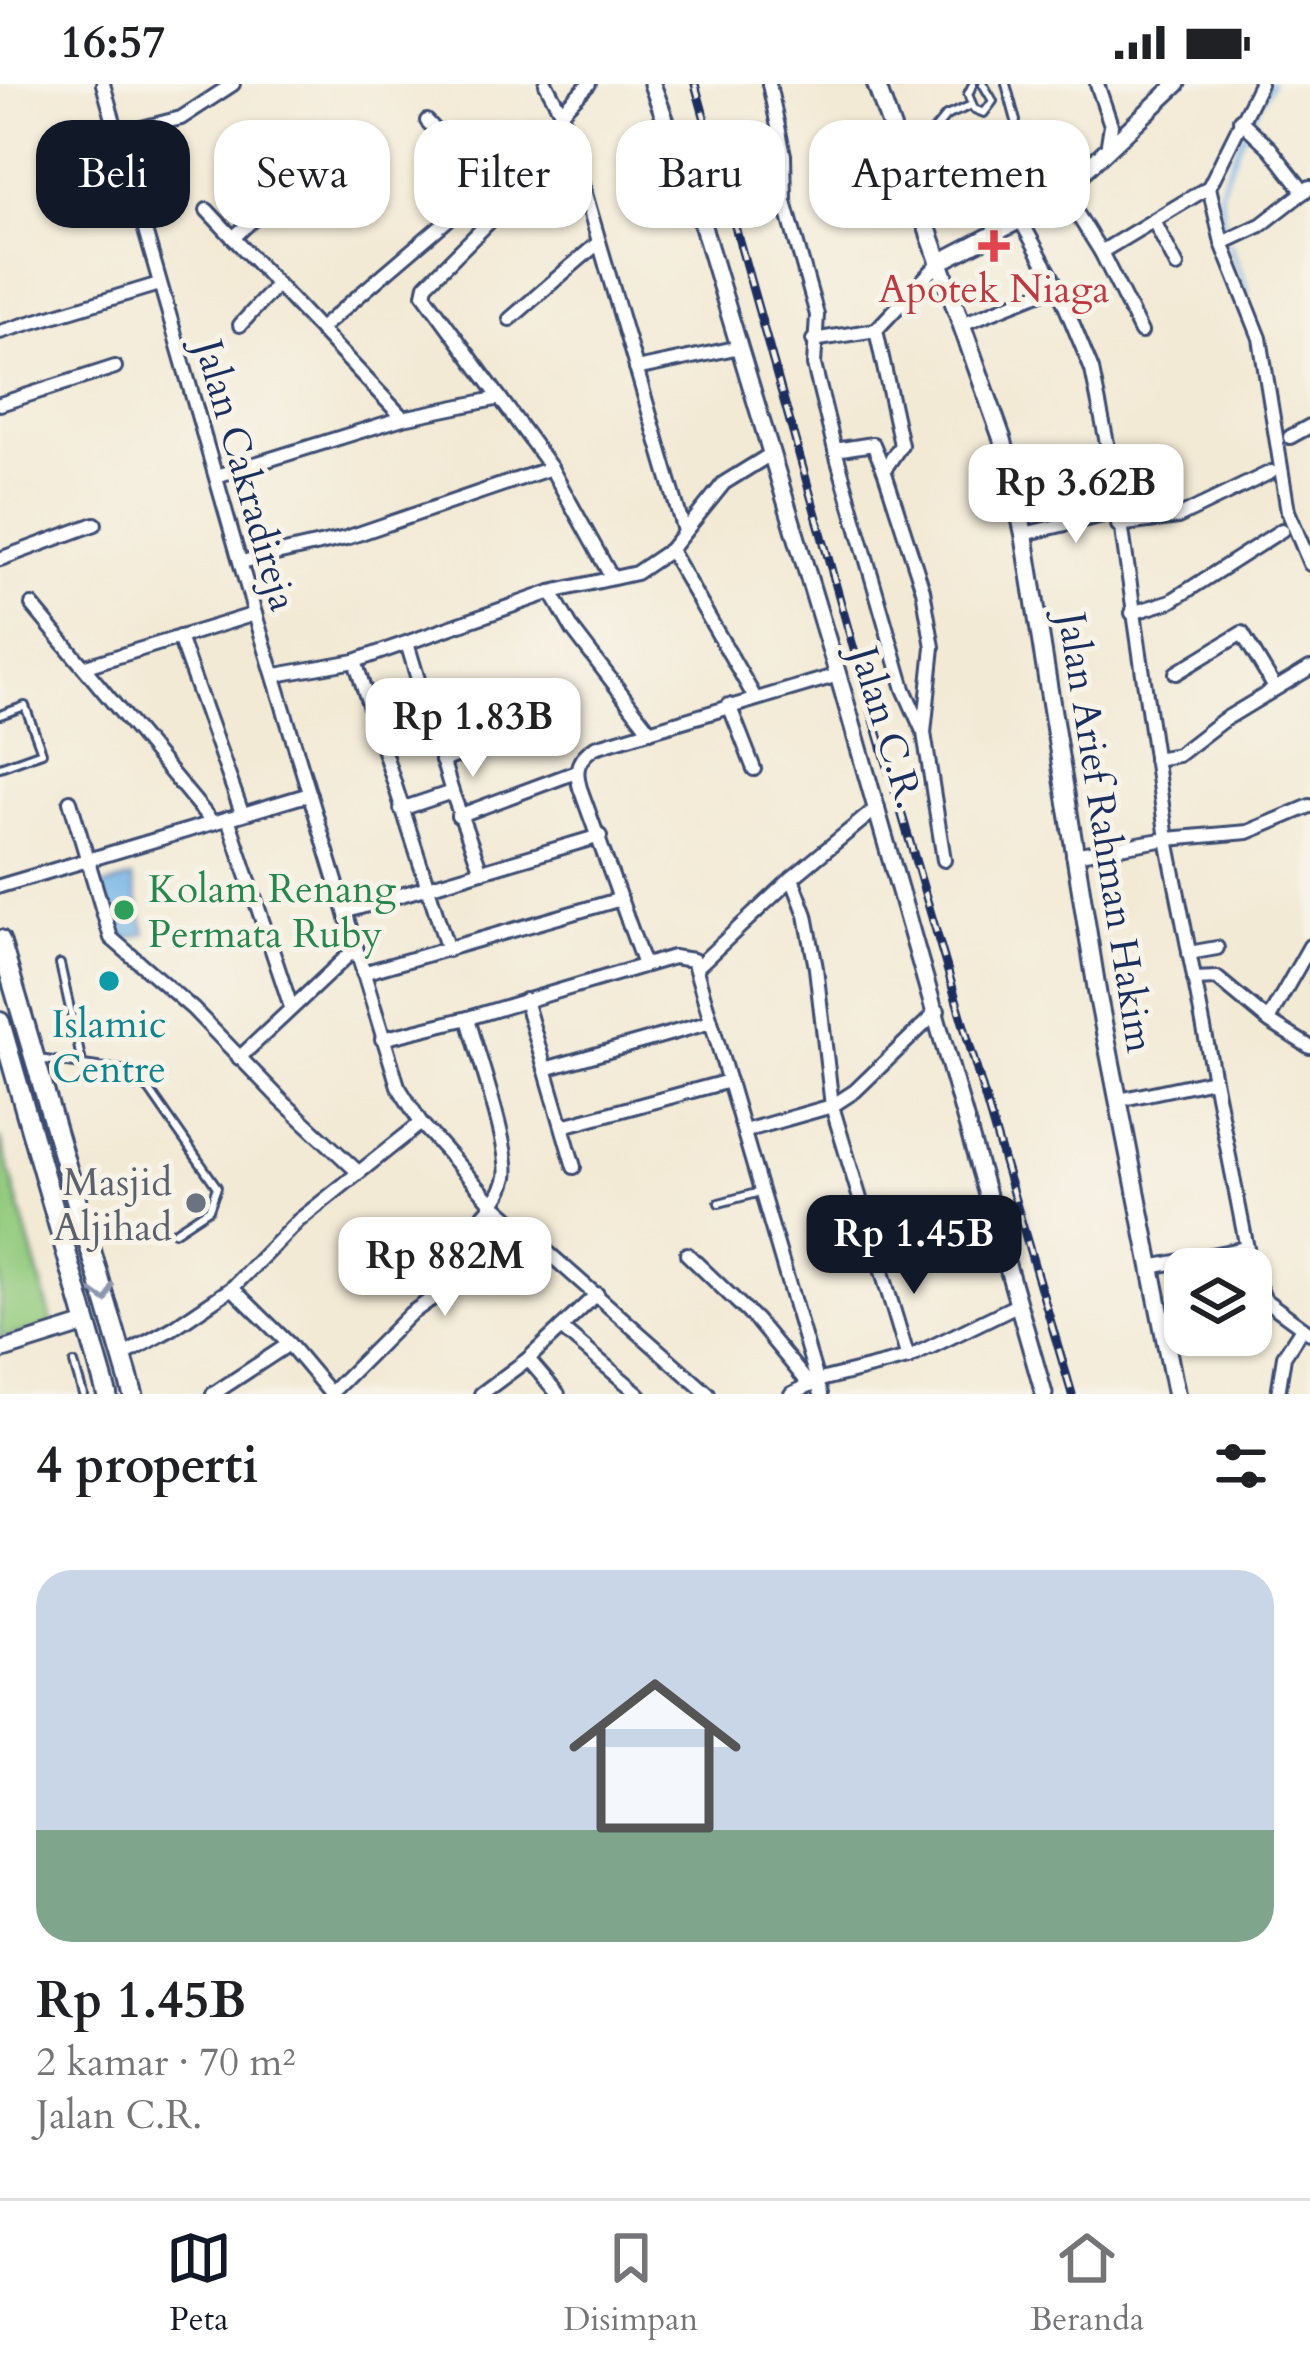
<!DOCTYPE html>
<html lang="id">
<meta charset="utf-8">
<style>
body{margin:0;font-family:Cardo,serif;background:#f2f2f2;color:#202124;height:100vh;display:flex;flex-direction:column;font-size:45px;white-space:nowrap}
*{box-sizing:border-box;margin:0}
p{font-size:39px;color:#757577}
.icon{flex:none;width:66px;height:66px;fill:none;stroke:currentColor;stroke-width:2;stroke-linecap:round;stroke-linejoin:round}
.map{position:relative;height:1310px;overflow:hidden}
.side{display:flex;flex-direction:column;background:#fff;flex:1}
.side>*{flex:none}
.guide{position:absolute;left:36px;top:36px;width:1239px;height:108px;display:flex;gap:24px}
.tools{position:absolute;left:1164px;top:1164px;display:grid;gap:24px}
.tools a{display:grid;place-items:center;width:108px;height:108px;border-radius:24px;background:#fff;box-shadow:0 3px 9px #0004;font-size:60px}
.price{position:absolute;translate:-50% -102px;padding:0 27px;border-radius:24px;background:#fff;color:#222;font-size:39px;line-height:78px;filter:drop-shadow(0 3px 6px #0008)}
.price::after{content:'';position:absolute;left:50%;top:72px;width:36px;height:27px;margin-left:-18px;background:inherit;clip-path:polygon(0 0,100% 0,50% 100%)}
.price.current{background:#111827;color:#fff}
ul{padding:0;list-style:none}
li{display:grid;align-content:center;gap:24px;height:636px;padding:0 36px}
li+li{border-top:3px solid #e0e0e0}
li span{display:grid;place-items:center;height:372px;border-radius:36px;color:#555}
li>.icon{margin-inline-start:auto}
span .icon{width:216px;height:216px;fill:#fffc;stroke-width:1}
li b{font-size:51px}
h2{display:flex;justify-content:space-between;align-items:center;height:144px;padding:0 36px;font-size:51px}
.pill{padding:0 42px;border-radius:36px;background:#fff;box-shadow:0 3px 9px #0004;font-size:42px;line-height:108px}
.pill.current{background:#111827;color:#fff}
.status{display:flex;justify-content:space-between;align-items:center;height:84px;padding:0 60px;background:#fff;direction:ltr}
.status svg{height:33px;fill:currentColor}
.tabs{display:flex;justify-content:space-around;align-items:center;height:168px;border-top:3px solid #e0e0e0;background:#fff;font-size:33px;color:#757577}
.tabs a{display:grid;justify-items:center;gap:6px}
.tabs .current{color:#111827}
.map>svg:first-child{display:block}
.green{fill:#93cb7e;stroke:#577d6e;stroke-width:3}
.water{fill:#72b3e6;stroke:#4671a2;stroke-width:3}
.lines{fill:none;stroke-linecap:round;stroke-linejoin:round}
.stream{stroke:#72b3e6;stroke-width:4.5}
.service-casing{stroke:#3b4b70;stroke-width:12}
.minor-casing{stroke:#3b4b70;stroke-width:18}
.tertiary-casing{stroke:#3b4b70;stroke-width:21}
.secondary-casing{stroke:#3b4b70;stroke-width:22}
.primary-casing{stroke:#3b4b70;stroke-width:24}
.service{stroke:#fff;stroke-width:6}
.minor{stroke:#fff;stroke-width:12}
.tertiary{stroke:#fff;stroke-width:15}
.secondary{stroke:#fff;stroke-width:16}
.primary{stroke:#fff;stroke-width:18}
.rail-casing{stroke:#1b2f5e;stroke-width:9}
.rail{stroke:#f7f3e8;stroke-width:4.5;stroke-dasharray:14;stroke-linecap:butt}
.oneway{stroke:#8d97ae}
.health-dot{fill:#e0444e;stroke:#f7f3e8;stroke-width:4.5}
.leisure-dot{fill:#2e9e5b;stroke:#f7f3e8;stroke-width:4.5}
.culture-dot{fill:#0f9aa8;stroke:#f7f3e8;stroke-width:4.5}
.worship-dot{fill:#6b7280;stroke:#f7f3e8;stroke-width:4.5}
.labels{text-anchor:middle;stroke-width:10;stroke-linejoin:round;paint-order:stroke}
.health-label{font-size:39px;fill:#be3a42;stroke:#f7f3e8}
.street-label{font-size:39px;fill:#1b2f5e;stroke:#f7f3e8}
.leisure-label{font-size:39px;fill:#27864d;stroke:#f7f3e8;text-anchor:start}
.culture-label{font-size:39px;fill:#0d838f;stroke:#f7f3e8}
.worship-label{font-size:39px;fill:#5b616d;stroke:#f7f3e8;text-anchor:end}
</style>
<div class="status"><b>16:57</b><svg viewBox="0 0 49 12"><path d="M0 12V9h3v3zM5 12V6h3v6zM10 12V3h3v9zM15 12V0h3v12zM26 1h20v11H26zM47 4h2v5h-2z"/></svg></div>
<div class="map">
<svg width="1310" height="1310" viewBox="0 0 1310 1310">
<rect width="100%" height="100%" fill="#f7f3e8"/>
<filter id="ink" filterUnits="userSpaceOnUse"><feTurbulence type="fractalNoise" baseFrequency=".00833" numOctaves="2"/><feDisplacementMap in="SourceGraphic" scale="24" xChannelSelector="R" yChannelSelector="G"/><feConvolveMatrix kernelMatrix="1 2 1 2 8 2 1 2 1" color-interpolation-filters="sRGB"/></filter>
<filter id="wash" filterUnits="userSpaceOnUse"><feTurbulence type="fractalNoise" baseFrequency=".004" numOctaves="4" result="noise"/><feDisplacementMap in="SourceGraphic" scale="48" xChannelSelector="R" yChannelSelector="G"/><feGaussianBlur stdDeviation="2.7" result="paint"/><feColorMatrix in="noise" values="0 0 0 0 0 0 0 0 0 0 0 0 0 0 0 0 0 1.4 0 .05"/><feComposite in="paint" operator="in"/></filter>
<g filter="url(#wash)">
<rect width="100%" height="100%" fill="#f3ead5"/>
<polygon class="green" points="0,1053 53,1241 0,1254"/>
<polygon class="water" points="132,794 146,849 117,858 101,803"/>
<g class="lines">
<g class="stream">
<polyline points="1224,143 1220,106 1240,57 1271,0"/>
<polyline points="1229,159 1249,210"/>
</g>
</g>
</g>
<g filter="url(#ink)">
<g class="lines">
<defs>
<g id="service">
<polyline points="973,0 968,10 974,25 984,29 993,17 983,0"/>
<polyline points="1006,0 1016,37"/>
<polyline points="1022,55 1046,119"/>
<polyline points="904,66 927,55 946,32 972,21"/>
<polyline points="0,631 25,622 42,668 0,683"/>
<polyline points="60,880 82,979"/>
<polyline points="38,975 128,987 150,1007 217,1103 209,1125 174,1148"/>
<polyline points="719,1119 760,1108"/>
<polyline points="74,1280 83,1310"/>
</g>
<g id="minor">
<polyline points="103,0 255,530 398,1002 421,1039 493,1120 708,1310"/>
<polyline points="546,0 561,28 684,447"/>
<polyline points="769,0 784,71 785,118 817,231 814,281 835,366 873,360 884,386"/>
<polyline points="1097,0 1111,41 1107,66"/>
<polyline points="1260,0 1209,103 1222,159 1260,254 1288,427 1310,480"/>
<polyline points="561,28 589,0"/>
<polyline points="1240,36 1270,64 1304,108"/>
<polyline points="427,37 505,122 426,201 424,210 551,384 612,494"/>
<polyline points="87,49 98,87"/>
<polyline points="118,50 181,34 233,0"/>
<polyline points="48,101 126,78"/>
<polyline points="1064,109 1101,168 1141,248"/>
<polyline points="207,126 403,334"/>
<polyline points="1021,137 1057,202 1092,286 1115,398 1167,755 1073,771"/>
<polyline points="1155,139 1177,182"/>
<polyline points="233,154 346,50"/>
<polyline points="1222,159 1261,141 1310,103"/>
<polyline points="1101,168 1209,103"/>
<polyline points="940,178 876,246 901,361 884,386 923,506 933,563 924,649 944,776"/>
<polyline points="510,235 598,159"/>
<polyline points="962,240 1057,202"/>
<polyline points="240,241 277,201"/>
<polyline points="321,244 486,103"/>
<polyline points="0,248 159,200"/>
<polyline points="813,256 876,246"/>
<polyline points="636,285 740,263"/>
<polyline points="0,320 115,283"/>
<polyline points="1290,353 1310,342"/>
<polyline points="835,366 904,605 922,645"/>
<polyline points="216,392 403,334 500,314"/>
<polyline points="1118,441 1178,433 1271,388"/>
<polyline points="1024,450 1116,428"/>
<polyline points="670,466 755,614"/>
<polyline points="0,475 95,440"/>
<polyline points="241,478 346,454 551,384"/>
<polyline points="551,508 573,546 650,647"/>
<polyline points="32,521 213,739"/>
<polyline points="1132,529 1171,517 1282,446"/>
<polyline points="179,553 242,729"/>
<polyline points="407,559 452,708"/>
<polyline points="355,577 448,866"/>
<polyline points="86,582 255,530"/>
<polyline points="1176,589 1242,549 1275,604"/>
<polyline points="276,591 355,577 551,508 636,489 670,466 724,399 771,370"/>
<polyline points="729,621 754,685"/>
<polyline points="1155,675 1178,671 1222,637 1310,584"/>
<polyline points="442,677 545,640"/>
<polyline points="70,717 111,854 193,925 281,1016 357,1087"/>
<polyline points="401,725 452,708 481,787"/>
<polyline points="458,732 576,688"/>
<polyline points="228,734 291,923"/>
<polyline points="792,794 878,723"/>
<polyline points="0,802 310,710"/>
<polyline points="347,827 600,752"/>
<polyline points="1189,869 1217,864"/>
<path d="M644,881L580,704C574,685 578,674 595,663L838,591"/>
<polyline points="697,883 792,794 806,831 816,884 832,1022 908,1274"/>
<polyline points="363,889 621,815"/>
<polyline points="1194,895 1217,894 1270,938 1310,963"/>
<polyline points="525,916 574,1083"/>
<polyline points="1268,936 1310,862"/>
<polyline points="382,955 468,934 673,873 693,876 821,1310"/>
<polyline points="239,974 356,864"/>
<polyline points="545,985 711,938"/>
<polyline points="1119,1016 1213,996"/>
<polyline points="563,1042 729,997"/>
<polyline points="744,1047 832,1022 855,1007 938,927"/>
<polyline points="875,1167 904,1154 995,1129"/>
<polyline points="687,1170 756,1236 809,1300"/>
<polyline points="1151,1183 1246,1164"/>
<polyline points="1251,1185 1167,755 1248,748 1310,722"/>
<polyline points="1251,1186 1265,1216 1310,1249"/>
<polyline points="232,1204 289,1260 331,1310"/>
<polyline points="561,1244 639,1310"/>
<polyline points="122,1272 173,1244 232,1204 298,1137 421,1039"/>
<polyline points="528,1275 558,1310"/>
<polyline points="213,1310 289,1260"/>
<path d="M330,1310L410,1230L463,1193L447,1167C468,1146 499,1123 506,1093C511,1065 476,966 468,934"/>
<polyline points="481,1310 528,1275 597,1210"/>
<polyline points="791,1310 820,1296 908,1274 1017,1221"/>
<polyline points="1278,1310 1284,1272 1302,1244"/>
</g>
<g id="tertiary">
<polyline points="652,0 695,116 838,591 1044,1310"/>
<polyline points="940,178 1047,122 1177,0"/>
<polyline points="0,1267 86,1240"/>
</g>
<polyline id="secondary" points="876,0 1003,357 1024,450 1098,913 1176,1310"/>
<g id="primary">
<polyline points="0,856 133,1310"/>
<polyline points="0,938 107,1310"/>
</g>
</defs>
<use href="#service" class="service-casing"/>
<use href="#minor" class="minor-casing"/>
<use href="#tertiary" class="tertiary-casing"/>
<use href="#secondary" class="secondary-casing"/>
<use href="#primary" class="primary-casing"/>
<use href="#service" class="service"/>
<use href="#minor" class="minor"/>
<use href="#tertiary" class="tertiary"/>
<use href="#secondary" class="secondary"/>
<use href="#primary" class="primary"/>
<defs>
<polyline id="rail" points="695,0 865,605 1072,1310"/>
</defs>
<use href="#rail" class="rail-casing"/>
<use href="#rail" class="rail"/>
</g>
<defs><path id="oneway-chevron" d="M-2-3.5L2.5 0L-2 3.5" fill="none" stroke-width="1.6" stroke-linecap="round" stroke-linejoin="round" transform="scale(3)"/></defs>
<use class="oneway" href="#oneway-chevron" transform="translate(104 1210) rotate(74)"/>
</g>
<path class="health-dot" d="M988 144h12v12h12v12h-12v12h-12v-12h-12v-12h12z"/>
<circle class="leisure-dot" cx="124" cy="826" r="12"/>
<circle class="culture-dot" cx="109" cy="897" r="12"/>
<circle class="worship-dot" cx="196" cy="1119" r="12"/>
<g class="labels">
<g class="health-label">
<text x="994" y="218">Apotek Niaga</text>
</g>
<g class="street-label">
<text transform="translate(247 391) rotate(74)" y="14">Jalan Cakradireja</text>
<text transform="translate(888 643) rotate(73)" y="14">Jalan C.R.</text>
<text transform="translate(1107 748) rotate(81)" y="14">Jalan Arief Rahman Hakim</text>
</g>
<g class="leisure-label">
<text x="148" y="818">Kolam Renang<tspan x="148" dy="45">Permata Ruby</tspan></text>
</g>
<g class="culture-label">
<text x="109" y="953">Islamic<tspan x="109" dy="45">Centre</tspan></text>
</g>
<g class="worship-label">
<text x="172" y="1111">Masjid<tspan x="172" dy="45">Aljihad</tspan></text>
</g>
</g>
</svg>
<div class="tools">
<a><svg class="icon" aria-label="layers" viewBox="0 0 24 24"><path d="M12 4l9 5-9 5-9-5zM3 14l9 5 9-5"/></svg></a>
</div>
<b class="price" style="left:1076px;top:462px">Rp 3.62B</b>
<b class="price" style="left:473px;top:696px">Rp 1.83B</b>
<b class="price current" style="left:914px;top:1213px">Rp 1.45B</b>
<b class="price" style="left:445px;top:1235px">Rp 882M</b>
<div class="guide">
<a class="pill current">Beli</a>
<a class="pill">Sewa</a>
<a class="pill">Filter</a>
<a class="pill">Baru</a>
<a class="pill">Apartemen</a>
</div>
</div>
<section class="side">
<h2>4 properti<svg class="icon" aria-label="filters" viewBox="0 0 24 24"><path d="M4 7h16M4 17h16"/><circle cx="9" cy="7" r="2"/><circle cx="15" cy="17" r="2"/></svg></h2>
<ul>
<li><span style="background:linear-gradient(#c9d6e8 70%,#7fa58c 0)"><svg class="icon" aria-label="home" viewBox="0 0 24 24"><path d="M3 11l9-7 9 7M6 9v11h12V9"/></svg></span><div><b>Rp 1.45B</b><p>2 kamar · 70 m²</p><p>Jalan C.R.</p></div></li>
</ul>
</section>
<nav class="tabs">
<a class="current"><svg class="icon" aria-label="map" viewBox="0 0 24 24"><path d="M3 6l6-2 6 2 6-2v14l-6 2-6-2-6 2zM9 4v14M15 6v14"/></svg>Peta</a>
<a><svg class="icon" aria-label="saved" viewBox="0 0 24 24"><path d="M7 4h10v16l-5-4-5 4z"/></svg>Disimpan</a>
<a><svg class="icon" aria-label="home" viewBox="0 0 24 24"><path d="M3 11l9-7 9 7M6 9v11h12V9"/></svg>Beranda</a>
</nav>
